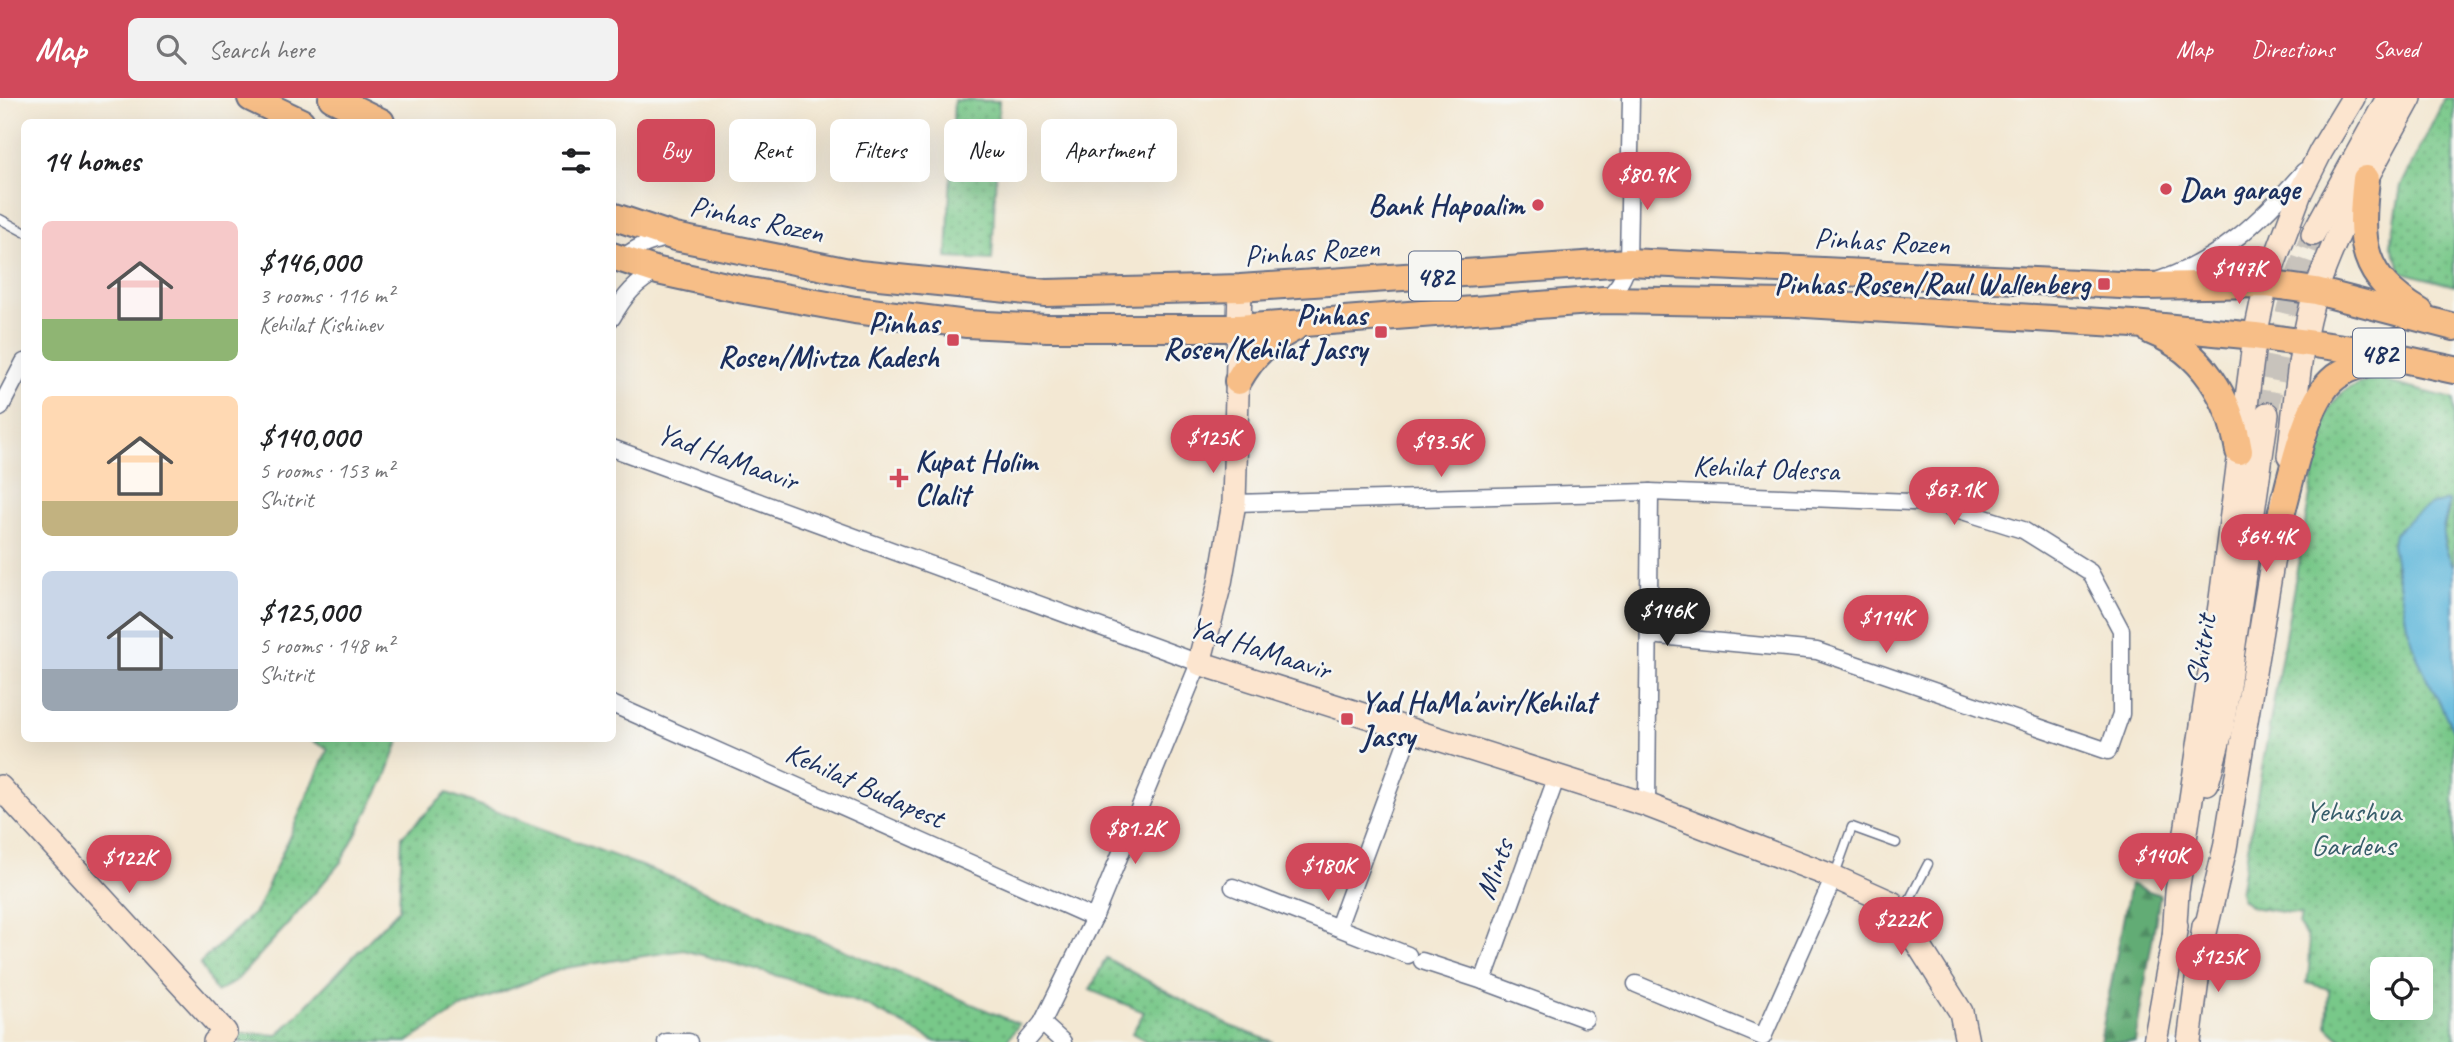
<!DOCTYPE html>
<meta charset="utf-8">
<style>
body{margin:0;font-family:Caveat,sans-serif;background:#f2f2f2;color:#202124;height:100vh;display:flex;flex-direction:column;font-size:26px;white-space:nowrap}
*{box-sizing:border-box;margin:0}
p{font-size:23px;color:#757577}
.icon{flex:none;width:38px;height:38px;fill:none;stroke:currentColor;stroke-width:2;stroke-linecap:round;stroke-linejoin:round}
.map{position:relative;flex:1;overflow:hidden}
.panel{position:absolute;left:21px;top:21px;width:595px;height:623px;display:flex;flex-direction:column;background:#fff;border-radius:10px;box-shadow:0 7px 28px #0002}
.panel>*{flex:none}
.banner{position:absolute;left:637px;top:21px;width:665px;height:63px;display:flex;gap:14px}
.buttons{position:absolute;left:2370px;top:859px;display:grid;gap:14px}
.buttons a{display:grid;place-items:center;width:63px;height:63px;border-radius:10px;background:#fff;box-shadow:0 7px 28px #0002;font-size:35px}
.price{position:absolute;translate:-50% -60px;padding:0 16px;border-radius:24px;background:#d1495b;color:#fff;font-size:23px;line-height:46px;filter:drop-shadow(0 2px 4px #0008)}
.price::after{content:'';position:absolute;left:50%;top:42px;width:21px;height:16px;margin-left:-10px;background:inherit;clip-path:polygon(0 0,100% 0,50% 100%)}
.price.current{background:#222;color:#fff}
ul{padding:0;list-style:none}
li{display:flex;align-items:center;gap:21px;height:175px;padding:0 21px}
li span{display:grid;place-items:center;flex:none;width:196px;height:140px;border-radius:10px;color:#555}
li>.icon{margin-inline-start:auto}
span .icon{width:84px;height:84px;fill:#fffc;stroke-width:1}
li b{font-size:30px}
h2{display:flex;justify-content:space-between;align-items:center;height:84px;padding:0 21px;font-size:30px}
.chip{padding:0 24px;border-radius:10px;background:#fff;box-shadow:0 7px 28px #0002;font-size:24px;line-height:63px}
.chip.current{background:#d1495b;color:#fff}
header{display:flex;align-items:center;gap:42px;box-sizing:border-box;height:98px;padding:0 35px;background:#d1495b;color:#fff}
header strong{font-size:33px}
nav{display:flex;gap:38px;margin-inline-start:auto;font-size:24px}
.search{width:490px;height:63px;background:#f2f2f2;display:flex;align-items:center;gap:18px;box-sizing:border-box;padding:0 24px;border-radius:10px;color:#757577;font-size:26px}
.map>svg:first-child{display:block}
.grass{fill:url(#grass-dots);stroke:#4a7c74;stroke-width:2;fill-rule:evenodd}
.forest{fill:url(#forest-firs);stroke:#3e6e6a;stroke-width:2}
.water{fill:#5cb6da;stroke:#3c729c;stroke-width:2}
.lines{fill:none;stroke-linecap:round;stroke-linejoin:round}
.secondary-tunnel{stroke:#c8c3bc;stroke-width:23;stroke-dasharray:23 11;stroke-linecap:butt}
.lane-casing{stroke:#677087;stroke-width:11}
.street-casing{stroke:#677087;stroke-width:19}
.secondary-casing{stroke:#677087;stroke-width:26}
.primary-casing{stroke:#677087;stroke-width:30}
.lane{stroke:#fff;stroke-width:8}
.street{stroke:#fff;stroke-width:16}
.secondary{stroke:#fce5cf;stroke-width:23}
.primary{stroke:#f7be87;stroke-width:26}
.poi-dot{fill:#d1495b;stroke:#f6f6f2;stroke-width:2.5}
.labels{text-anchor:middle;stroke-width:5;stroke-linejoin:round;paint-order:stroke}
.shield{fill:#f6f6f2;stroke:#5d6b8a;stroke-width:2}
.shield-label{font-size:28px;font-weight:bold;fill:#1b2f5e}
.poi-label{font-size:30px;font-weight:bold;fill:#1b2f5e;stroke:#f6f6f2;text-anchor:end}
.street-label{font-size:30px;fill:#1b2f5e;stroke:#f6f6f2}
.park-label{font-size:30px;fill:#375d6b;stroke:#f6f6f2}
</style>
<header>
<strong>Map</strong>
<div class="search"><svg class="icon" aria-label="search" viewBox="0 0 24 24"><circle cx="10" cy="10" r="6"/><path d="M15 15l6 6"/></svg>Search here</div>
<nav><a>Map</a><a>Directions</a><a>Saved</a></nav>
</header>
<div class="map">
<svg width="2454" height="944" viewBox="0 0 2454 944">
<defs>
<pattern id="grass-dots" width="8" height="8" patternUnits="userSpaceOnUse" patternTransform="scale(1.75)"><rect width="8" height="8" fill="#78c889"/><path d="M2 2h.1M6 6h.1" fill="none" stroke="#62a373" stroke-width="1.8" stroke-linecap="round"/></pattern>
<pattern id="forest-firs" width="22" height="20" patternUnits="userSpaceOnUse" patternTransform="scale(1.75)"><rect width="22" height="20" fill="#62ac75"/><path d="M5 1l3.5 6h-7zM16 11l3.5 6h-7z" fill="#508c63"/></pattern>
</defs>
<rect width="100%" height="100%" fill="#f6f6f2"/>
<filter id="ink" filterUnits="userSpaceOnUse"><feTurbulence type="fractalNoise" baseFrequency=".0143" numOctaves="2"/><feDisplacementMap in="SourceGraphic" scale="14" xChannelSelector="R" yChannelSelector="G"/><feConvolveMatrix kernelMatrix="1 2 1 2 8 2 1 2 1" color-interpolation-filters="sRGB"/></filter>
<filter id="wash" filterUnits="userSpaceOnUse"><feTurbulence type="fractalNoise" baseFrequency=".00686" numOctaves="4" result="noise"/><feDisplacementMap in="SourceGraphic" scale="28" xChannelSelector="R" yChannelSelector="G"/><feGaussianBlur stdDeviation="1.57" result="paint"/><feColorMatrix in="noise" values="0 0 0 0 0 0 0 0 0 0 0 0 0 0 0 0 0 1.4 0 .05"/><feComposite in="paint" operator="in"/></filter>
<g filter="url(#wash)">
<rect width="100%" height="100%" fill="#f3e8d3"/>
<g class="grass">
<polygon points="2445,0 2454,0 2454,188 2402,174 2391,146 2401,88"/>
<polygon points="954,2 999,3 992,162 947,160"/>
<path d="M2379,282L2454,301V470C2443,446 2440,436 2449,411L2432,406L2412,419L2394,468L2402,497L2407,527L2418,561L2454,634V944H2344L2327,928L2329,891L2307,885C2310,863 2314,845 2299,827L2301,817L2251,809L2242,801L2240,795L2322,329C2332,299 2347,284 2379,282ZM2382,872H2420V910H2382Z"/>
<polygon points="309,641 400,641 385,681 341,764 288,826 235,884 216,894 200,865 257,812 328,651"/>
<polygon points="447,695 681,783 1019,926 1006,944 936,944 868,908 785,880 684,852 564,870 461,910 407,944 239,944 240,935 278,937 399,811 402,738"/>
<polygon points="1106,860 1230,928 1274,944 1148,944 1132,935 1144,914 1090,892"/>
</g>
<polygon class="forest" points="2130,786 2160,797 2135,944 2100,944"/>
<path class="water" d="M2449,403C2449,412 2446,418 2444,426C2440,441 2448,456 2454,470V634L2418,561L2407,527L2392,447L2394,436L2412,419L2432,406Z"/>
</g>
<g filter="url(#ink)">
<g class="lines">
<path class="secondary-tunnel" d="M2267,316C2277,253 2289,195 2313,136"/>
<defs>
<g id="lane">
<polyline points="0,121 24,134"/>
<polyline points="1835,776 1852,729 1896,745"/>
<polyline points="1902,816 1928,766"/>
</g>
<g id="street">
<path d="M618,164C634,150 648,143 669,140"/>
<path d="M2159,182C2222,161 2261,122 2304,73"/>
<path d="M1604,202C1617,192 1625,179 1628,164L1631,0"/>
<path d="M612,220C624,198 636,184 658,173"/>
<polyline points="0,310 24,264"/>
<polyline points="612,350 1199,565 1094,820 1042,925 1026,944"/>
<polyline points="1234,405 1650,394 1937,405 2023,432 2090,474 2121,532 2121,616 2108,653 1817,553 1649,537"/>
<polyline points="612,606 1094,820"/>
<polyline points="1647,707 1650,394"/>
<polyline points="1233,789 1408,857"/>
<polyline points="1338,829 1411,631"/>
<polyline points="1422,863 1483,883 1585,921"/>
<polyline points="1483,883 1557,678"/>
<polyline points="1636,886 1763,939 1834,779"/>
<polyline points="1042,925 1063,944"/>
<polyline points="666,944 689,944"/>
</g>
<g id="secondary">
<polyline points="2313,136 2388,0"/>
<polyline points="1240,190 1234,405 1220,485 1199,565 1647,707 1834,779 1892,805 1961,914 1967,944"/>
<path d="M2289,358C2296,303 2299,246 2316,193C2338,127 2377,61 2410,0"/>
<polyline points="2207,685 2222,630 2267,316"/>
<polyline points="0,689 225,934 215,944"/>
<polyline points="2174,841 2177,794 2221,501 2255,238 2266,186 2300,95 2321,53 2353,0"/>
<polyline points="2203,843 2225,750 2283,399"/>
<polyline points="2155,944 2176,828"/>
<polyline points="2189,944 2204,828"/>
</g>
<g id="primary">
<polyline points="251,0 301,24"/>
<polyline points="332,0 381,24"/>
<path d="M2366,81C2359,145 2360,178 2420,214"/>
<polyline points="612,118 675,139 859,176 1046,195 1240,190 1628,164 2142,188 2266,186 2316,193 2454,229"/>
<polyline points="612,158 658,173 744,192 855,212 967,226 1047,230 1239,230 1604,202 1790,205 2133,226 2255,238 2366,253 2454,272"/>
<path d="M2151,233C2203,254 2230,300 2239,353"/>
<path d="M1238,283C1254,255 1266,245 1294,230"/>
<path d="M2281,417C2291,382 2305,308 2331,283C2345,269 2368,265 2387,261"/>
</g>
</defs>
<use href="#lane" class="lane-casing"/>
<use href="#street" class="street-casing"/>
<use href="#secondary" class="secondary-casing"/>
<use href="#primary" class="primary-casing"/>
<use href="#lane" class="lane"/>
<use href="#street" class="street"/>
<use href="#secondary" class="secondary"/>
<use href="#primary" class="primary"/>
</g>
</g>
<g class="poi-dot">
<circle cx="2166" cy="91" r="7"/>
<circle cx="1538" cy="107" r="7"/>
<rect x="2097" y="179" width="14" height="14" rx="3.5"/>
<rect x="1374" y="227" width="14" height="14" rx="3.5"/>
<rect x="946" y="235" width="14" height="14" rx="3.5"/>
<path d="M895.5 369.5h7v7h7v7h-7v7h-7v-7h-7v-7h7z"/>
<rect x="1340" y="614" width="14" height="14" rx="3.5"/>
</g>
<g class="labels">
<g class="shield">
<rect x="1409" y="153.5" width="52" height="49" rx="5"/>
<rect x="2353" y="230.5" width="52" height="49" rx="5"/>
</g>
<g class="shield-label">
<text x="1435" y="188">482</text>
<text x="2379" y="265">482</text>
</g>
<g class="poi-label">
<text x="2180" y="101" text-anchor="start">Dan garage</text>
<text x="1524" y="117">Bank Hapoalim</text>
<text x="2090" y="196">Pinhas Rosen/Raul Wallenberg</text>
<text x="1367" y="227">Pinhas<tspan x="1367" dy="34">Rosen/Kehilat Jassy</tspan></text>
<text x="939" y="235">Pinhas<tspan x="939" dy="34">Rosen/Mivtza Kadesh</tspan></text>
<text x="915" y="373" text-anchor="start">Kupat Holim<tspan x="915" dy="34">Clalit</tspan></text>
<text x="1361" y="614" text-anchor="start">Yad HaMa'avir/Kehilat<tspan x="1361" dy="34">Jassy</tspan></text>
</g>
<g class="street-label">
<text transform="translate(757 121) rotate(12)" y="10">Pinhas Rozen</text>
<text transform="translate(1882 143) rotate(3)" y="10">Pinhas Rozen</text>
<text transform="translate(1312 153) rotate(-4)" y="10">Pinhas Rozen</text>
<text transform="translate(728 359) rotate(20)" y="10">Yad HaMaavir</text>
<text transform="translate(1766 370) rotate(2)" y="10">Kehilat Odessa</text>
<text transform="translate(1260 550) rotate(18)" y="10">Yad HaMaavir</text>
<text transform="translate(2201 552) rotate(-82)" y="10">Shitrit</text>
<text transform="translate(865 687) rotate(24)" y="10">Kehilat Budapest</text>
<text transform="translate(1494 771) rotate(-70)" y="10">Mints</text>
</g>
<g class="park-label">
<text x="2353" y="723">Yehushua<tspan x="2353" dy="34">Gardens</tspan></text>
</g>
</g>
</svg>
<div class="buttons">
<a><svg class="icon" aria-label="locate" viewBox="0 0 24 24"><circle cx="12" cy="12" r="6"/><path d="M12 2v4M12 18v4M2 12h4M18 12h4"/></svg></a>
</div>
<b class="price" style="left:1647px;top:114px">$80.9K</b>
<b class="price" style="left:2239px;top:208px">$147K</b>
<b class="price" style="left:1213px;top:377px">$125K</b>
<b class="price" style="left:1441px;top:381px">$93.5K</b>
<b class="price" style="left:1954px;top:429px">$67.1K</b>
<b class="price" style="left:2266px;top:476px">$64.4K</b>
<b class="price current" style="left:1667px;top:550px">$146K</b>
<b class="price" style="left:1886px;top:557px">$114K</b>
<b class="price" style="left:1135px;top:768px">$81.2K</b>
<b class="price" style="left:2161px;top:795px">$140K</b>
<b class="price" style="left:129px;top:797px">$122K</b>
<b class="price" style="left:1328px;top:805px">$180K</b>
<b class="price" style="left:1901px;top:859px">$222K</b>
<b class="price" style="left:2218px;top:896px">$125K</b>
<div class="banner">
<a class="chip current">Buy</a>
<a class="chip">Rent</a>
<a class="chip">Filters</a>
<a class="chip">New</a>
<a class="chip">Apartment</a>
</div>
<section class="panel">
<h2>14 homes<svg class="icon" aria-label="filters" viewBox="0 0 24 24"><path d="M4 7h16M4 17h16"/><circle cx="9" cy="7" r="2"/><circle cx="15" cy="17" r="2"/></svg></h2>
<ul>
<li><span style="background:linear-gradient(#f6c9c9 70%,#8fb573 0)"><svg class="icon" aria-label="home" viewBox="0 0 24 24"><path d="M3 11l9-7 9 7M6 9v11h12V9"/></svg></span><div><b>$146,000</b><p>3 rooms · 116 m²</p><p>Kehilat Kishinev</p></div></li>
<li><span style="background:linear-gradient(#ffd9b3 75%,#c2b280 0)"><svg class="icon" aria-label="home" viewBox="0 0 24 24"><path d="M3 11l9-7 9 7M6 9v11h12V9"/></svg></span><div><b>$140,000</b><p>5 rooms · 153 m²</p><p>Shitrit</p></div></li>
<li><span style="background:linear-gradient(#c9d6e8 70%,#9aa5b1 0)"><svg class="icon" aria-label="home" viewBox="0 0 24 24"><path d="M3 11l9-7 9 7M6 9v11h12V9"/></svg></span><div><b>$125,000</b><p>5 rooms · 148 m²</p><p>Shitrit</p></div></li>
</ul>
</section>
</div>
